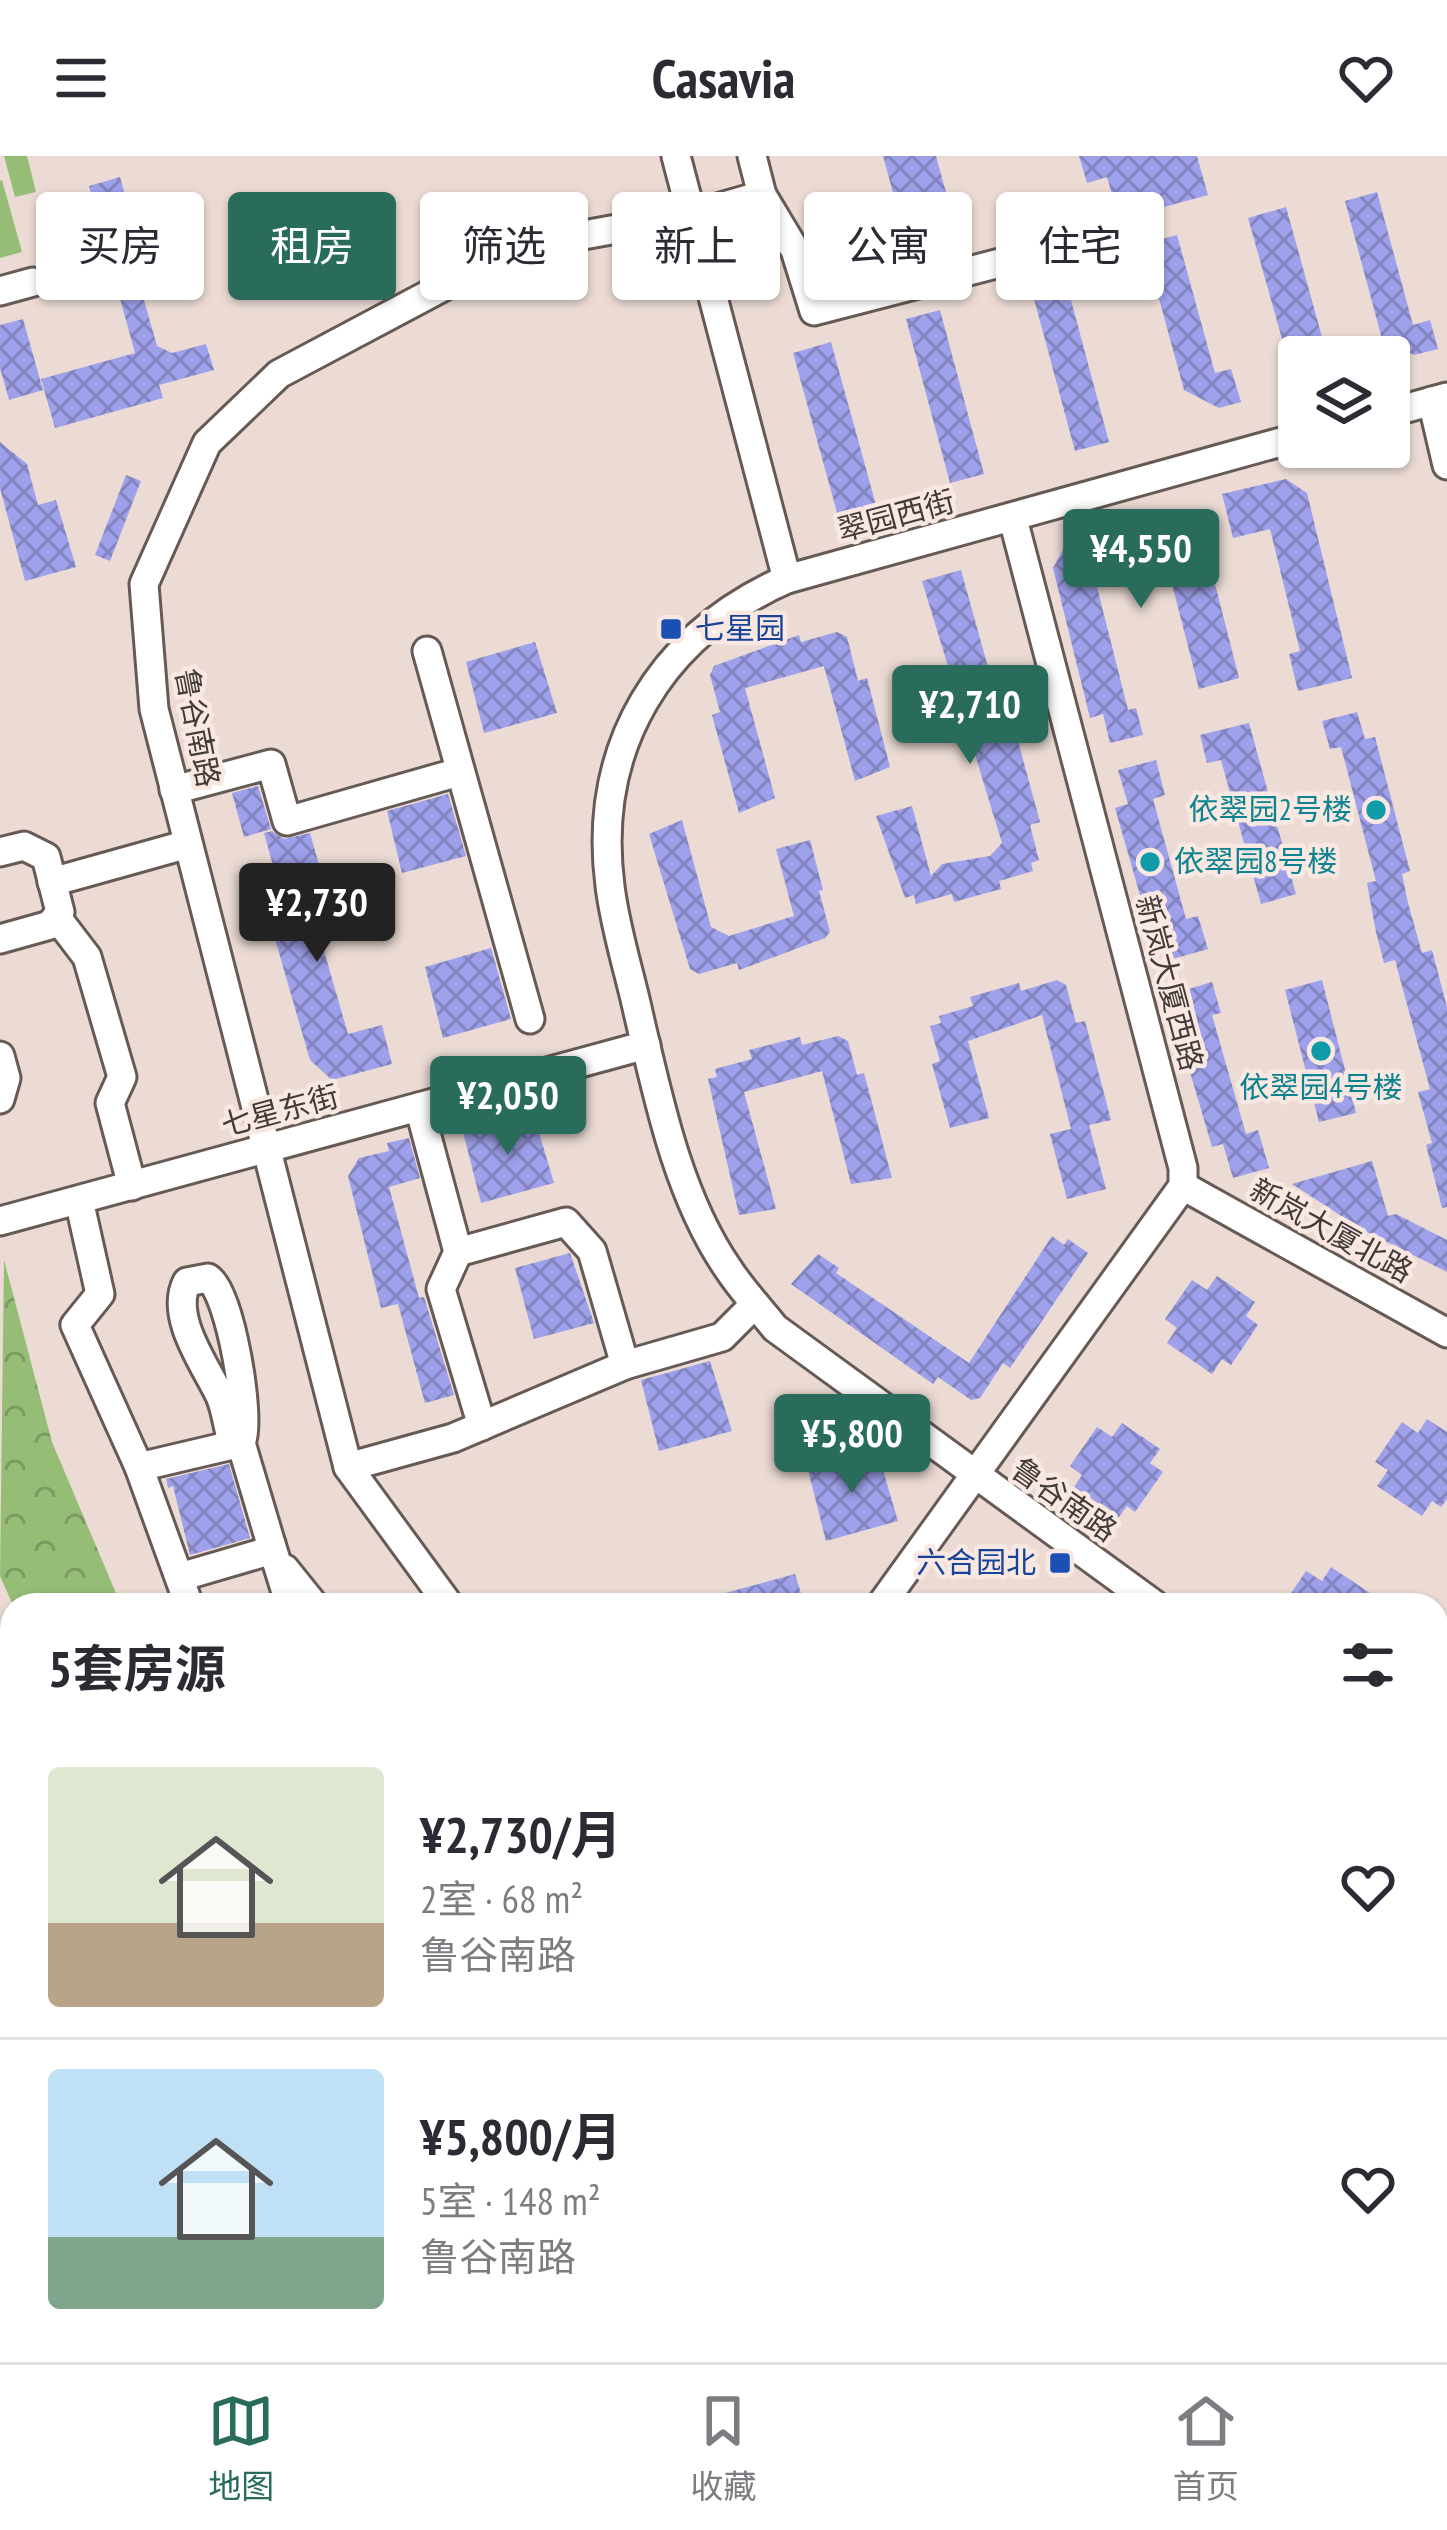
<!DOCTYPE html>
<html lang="zh">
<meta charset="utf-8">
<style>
body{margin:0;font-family:"PT Sans Narrow","Noto Sans SC",sans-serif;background:#f2f2f3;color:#2b2b33;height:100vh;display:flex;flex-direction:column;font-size:45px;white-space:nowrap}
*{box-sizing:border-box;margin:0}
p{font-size:39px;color:#7c7c81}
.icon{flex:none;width:66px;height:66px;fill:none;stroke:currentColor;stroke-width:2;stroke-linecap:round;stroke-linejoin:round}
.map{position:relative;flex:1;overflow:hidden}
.side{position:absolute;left:0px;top:1437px;width:1449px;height:771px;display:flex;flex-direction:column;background:#fff;border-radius:36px 36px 0 0;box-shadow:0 3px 9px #0004}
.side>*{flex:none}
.top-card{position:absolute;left:36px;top:36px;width:1377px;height:108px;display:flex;gap:24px}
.fabs{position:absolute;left:1278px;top:180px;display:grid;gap:24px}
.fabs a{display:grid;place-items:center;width:132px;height:132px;border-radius:12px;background:#fff;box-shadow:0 3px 9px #0004;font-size:60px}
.price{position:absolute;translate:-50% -102px;padding:0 27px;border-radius:12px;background:#296c5c;color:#fff;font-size:39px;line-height:78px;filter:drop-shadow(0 3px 6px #0008)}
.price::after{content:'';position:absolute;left:50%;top:72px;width:36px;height:27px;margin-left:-18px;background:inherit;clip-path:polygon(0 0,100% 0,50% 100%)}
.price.selected{background:#222;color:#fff}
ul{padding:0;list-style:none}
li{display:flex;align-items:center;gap:36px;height:300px;padding:0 48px}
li+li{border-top:3px solid #e1e1e2}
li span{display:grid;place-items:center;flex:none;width:336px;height:240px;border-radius:12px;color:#555}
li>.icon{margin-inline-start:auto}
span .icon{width:144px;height:144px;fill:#fffc;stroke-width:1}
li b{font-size:51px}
h2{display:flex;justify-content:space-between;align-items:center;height:144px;padding:0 48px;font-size:51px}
.pill{padding:0 42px;border-radius:12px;background:#fff;box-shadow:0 3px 9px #0004;font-size:42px;line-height:108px}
.pill.selected{background:#296c5c;color:#fff}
header{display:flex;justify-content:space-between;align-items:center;height:156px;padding:0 48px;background:#fff;font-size:54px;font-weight:700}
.menu{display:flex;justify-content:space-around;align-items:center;height:168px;border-top:3px solid #e1e1e2;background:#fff;font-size:33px;color:#7c7c81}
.menu a{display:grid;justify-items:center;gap:6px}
.menu .selected{color:#296c5c}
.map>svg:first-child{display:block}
.park{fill:url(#park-crowns)}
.pitch{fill:#95bd76}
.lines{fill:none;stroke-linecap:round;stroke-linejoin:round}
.river{stroke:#5eb0df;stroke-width:33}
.building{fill:url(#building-cross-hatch)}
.minor-casing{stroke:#675a55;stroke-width:33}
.major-casing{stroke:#8175b9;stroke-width:39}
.highway-casing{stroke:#8175b9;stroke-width:45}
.minor{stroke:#fff;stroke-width:27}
.major{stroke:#c8bffe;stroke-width:33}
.highway{stroke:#a394fe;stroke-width:39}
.transit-dot{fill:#1a4fb4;stroke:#f8e8e1;stroke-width:4.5}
.culture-dot{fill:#0f9aa8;stroke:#f8e8e1;stroke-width:4.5}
.labels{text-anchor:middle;stroke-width:9;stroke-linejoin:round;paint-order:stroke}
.street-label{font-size:30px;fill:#423b39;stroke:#f8e8e1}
.transit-label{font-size:30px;fill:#164399;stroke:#f8e8e1;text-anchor:start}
.culture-label{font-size:30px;fill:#0d838f;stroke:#f8e8e1;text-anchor:end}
</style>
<header><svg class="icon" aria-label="menu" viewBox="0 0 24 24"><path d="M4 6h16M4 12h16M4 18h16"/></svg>Casavia<svg class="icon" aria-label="heart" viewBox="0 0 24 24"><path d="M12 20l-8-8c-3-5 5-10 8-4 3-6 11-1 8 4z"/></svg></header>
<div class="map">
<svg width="1447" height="2206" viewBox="0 0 1447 2206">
<defs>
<pattern id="park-crowns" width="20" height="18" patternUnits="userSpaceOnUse" patternTransform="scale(3)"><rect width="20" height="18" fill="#95bd76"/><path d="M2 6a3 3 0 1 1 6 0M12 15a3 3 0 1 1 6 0" fill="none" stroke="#7b9b62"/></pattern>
<pattern id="building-cross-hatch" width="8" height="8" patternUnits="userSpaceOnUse" patternTransform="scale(3)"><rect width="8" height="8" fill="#9ea0ea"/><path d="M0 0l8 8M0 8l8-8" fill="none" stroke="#8284bf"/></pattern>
</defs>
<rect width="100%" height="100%" fill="#ebdbd4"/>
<g class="park">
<polygon points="4,1104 52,1286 121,1449 13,1449 0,1420"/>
<polygon points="260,2196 350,2196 352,2200 264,2206"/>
<polygon points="1106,2196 1362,2196 1361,2206 1108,2206"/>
</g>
<g class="pitch">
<polygon points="4,0 27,0 36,36 15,41"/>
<polygon points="2,24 22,96 0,102 0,25"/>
</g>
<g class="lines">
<g class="river">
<polyline points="0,2096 12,2138"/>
<polyline points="28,2196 31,2206"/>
</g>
</g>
<g class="building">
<polygon points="883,0 936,0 952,58 894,74 899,90 888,114 862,121 838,108 830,84 844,61 872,53 902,70"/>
<polygon points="1079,0 1197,0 1208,39 1142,57 1137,39 1114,45 1107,21 1087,27"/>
<polygon points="120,21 144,106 134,109 157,190 172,197 206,188 214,214 159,229 163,242 55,272 41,223 135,197 89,30"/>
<polygon points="1377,36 1413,169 1430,164 1438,193 1414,199 1382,183 1345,45"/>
<polygon points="1286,51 1324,188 1338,184 1343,201 1299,201 1299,228 1295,229 1248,62"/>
<polygon points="1177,79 1215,217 1231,213 1241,246 1219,252 1184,234 1144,88"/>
<polygon points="1064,118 1109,286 1075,295 1030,128"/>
<polygon points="940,154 984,318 950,327 906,163"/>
<polygon points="23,163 43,234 9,244 0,212 0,169"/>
<polygon points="831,186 876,349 838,360 793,197"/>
<polygon points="0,286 27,308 38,349 56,344 76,411 25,425 0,332"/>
<polygon points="126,319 141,325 110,405 95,399"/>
<polygon points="1286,323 1307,337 1352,522 1298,535 1289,498 1300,495 1270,373 1233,382 1222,338"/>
<polygon points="1181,359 1200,369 1239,522 1199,533 1166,405 1095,423 1128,554 1136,552 1143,579 1110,587 1103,558 1090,562 1053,412 1064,392"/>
<polygon points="961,414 996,540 1005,537 1040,666 1030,669 1039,704 1031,707 1033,715 999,725 1001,733 954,746 952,738 916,748 914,739 905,742 876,660 912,650 931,720 942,708 990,700 1002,687 922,425"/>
<polygon points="837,476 847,481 858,525 867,522 890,611 855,625 824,510 745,532 775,642 739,657 712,559 720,556 710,519 714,510 799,479 801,486"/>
<polygon points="535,486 557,557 484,577 466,506"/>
<polygon points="1357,556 1365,583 1375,581 1410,715 1402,718 1408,747 1422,797 1432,794 1447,851 1447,1051 1442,1052 1426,989 1432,987 1418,936 1430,933 1395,804 1384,807 1376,776 1367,727 1376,725 1341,591 1330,593 1322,565"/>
<polygon points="1249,567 1296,738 1261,748 1221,604 1207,607 1200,579"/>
<polygon points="1156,604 1165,639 1153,643 1186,763 1198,760 1208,793 1169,804 1160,771 1150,774 1115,652 1128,648 1118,614"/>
<polygon points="258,630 271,673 244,681 232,637"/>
<polygon points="448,638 466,700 402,717 387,655"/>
<polygon points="682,664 711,771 729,780 794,760 776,693 810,684 823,734 819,735 830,776 825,782 739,814 737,807 699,818 690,813 649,678"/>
<polygon points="272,675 284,683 310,677 336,769 318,774 348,878 382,869 392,908 332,924 310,904 275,783 292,778 264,677"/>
<polygon points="491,792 511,863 443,882 425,811"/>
<polygon points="1057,824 1066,829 1076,867 1085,865 1111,964 1089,969 1106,1033 1067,1043 1050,978 1071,973 1042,859 968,885 989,962 950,972 932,908 940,905 930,870 941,867 939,860 973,850 970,841 1019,827 1021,835"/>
<polygon points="1322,824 1356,957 1319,966 1285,834"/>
<polygon points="1212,826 1221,857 1212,859 1246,978 1258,974 1269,1012 1233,1022 1223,988 1212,991 1176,868 1191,864 1182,835"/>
<polygon points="838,880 848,885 857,919 864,917 892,1022 851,1028 822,915 744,936 776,1053 739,1059 708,923 717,921 715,913 752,903 749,894 800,881 802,889"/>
<polygon points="533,957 554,1027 481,1047 463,976"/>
<polygon points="409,982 420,1022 389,1031 419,1142 424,1141 454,1239 425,1247 398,1148 381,1152 348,1020 359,1002 389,995 387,987"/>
<polygon points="1372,1005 1388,1060 1396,1058 1447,1084 1447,1116 1363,1074 1292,1028"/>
<polygon points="1052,1080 1064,1089 1068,1083 1088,1097 1010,1212 1003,1207 980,1242 971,1244 938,1221 933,1228 791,1128 818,1098 839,1112 836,1117 969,1207"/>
<polygon points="570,1097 594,1167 534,1183 515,1112"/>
<polygon points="1217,1120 1255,1146 1246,1160 1258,1169 1231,1209 1222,1203 1212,1218 1167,1187 1177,1172 1165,1163 1192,1124 1207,1134"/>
<polygon points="710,1205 732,1275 659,1295 641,1224"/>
<polygon points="1427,1263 1447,1276 1447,1343 1441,1351 1432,1345 1422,1360 1377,1330 1388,1314 1375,1306 1402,1266 1418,1277"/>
<polygon points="1122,1267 1160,1293 1150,1307 1163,1316 1135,1356 1127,1350 1116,1365 1072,1334 1082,1319 1070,1310 1097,1271 1112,1281"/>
<polygon points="877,1294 898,1365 826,1385 808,1314"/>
<polygon points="229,1308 250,1382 190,1399 173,1330 168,1332 166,1323"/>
<polygon points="1331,1411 1370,1437 1362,1449 1283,1449 1306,1415 1322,1425"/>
<polygon points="795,1418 803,1444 797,1449 729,1449 725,1437"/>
</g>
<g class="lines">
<defs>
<g id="minor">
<polyline points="676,0 787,423"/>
<polyline points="762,39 795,94 814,155 1085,85"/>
<polyline points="0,135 33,126"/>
<polyline points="1432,245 1447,309"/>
<polyline points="1389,257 1447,241"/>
<polyline points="1013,363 1183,1012 1183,1030"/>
<polyline points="427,495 530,863"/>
<polyline points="174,634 271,608 287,665 459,616"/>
<polyline points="0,696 24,690 46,701 60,756 50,769 0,783"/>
<polyline points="52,726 188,688"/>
<polyline points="58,763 87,801 122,921 110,947 132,1030"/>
<polyline points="0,900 6,922 0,943"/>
<polyline points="419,951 458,1096 441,1133 482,1270"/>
<polyline points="1183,1030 1447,1177"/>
<polyline points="79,1044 100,1138 75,1169 139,1311 189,1449"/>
<polyline points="0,1065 646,889"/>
<polyline points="458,1096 566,1066 592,1095 625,1209"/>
<path d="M232,1286C228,1272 226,1254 220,1240C206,1210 169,1161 187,1126L208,1122C230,1135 252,1264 241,1287"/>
<polyline points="139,1311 241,1287 271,1388 262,1397 180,1421"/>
<polyline points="348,1311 453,1282 625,1209 722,1181 755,1148"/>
<polyline points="271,1388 290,1449"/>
<polyline points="285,1413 314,1449"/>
<polyline points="449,1449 348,1311 154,553 144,428 207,287 279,218 518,91 693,59 762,39 752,0"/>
<polyline points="881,1449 1183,1030"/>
<path d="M1155,1449L775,1172C760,1153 742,1134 729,1114C678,1041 658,942 638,856C629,815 615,772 610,730C592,591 660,479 787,423L1299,281"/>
<polyline points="0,1515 12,1547"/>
<polyline points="1437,1573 1447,1570"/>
<polyline points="93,2196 96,2206"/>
<polyline points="221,2196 224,2206"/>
<polyline points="791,2196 794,2206"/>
<polyline points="374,2206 409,2196"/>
<polyline points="1400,2206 1401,2196"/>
</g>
<polyline id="major" points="1437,1843 1447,1840"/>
<g id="highway">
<polyline points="0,1648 12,1683"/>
<polyline points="0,1764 12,1796"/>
<polyline points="0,1852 12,1903"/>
<polyline points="134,2196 137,2206"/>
<polyline points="171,2196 173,2206"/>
</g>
</defs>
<use href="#minor" class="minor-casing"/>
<use href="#major" class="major-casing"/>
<use href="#highway" class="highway-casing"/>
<use href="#minor" class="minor"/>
<use href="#major" class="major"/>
<use href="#highway" class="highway"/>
</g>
<g class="transit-dot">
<rect x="659" y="461" width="24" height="24" rx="6"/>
<rect x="1048" y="1395" width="24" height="24" rx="6"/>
</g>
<g class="culture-dot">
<circle cx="1376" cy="654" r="12"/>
<circle cx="1150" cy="706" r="12"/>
<circle cx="1321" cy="895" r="12"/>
</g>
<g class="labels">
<g class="street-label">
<text transform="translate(896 360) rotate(-15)" y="10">翠园西街</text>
<text transform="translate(197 572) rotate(79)" y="10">鲁谷南路</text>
<text transform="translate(1169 827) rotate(75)" y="10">新岚大厦西路</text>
<text transform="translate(280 955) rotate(-15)" y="10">七星东街</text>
<text transform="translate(1331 1075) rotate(29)" y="10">新岚大厦北路</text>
<text transform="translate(1064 1344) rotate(35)" y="10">鲁谷南路</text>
</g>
<g class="transit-label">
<text x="695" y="483">七星园</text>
<text x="1036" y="1417" text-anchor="end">六合园北</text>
</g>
<g class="culture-label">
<text x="1352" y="664">依翠园2号楼</text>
<text x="1174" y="716" text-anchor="start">依翠园8号楼</text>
<text x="1321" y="942" text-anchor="middle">依翠园4号楼</text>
</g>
</g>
</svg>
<div class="fabs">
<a><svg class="icon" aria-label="layers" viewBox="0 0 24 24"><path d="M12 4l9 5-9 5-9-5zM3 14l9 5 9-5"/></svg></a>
</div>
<b class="price" style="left:1141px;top:455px">¥4,550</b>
<b class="price" style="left:970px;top:611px">¥2,710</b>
<b class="price selected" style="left:317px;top:809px">¥2,730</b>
<b class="price" style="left:508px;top:1002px">¥2,050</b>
<b class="price" style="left:852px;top:1340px">¥5,800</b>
<div class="top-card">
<a class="pill">买房</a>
<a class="pill selected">租房</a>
<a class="pill">筛选</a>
<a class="pill">新上</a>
<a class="pill">公寓</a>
<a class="pill">住宅</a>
</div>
<section class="side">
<h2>5套房源<svg class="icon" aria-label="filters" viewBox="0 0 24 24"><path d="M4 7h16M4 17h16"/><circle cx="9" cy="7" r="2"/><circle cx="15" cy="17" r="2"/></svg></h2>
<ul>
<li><span style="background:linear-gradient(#dfe7d0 65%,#b9a48a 0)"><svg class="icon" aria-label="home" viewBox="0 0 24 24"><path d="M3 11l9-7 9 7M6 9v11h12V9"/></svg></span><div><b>¥2,730/月</b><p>2室 · 68 m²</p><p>鲁谷南路</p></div><svg class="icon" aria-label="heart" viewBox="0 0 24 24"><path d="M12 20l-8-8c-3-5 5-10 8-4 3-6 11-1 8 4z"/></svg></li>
<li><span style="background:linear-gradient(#bfe0f5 70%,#7fa58c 0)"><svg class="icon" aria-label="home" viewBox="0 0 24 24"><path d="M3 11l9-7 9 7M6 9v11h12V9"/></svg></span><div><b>¥5,800/月</b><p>5室 · 148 m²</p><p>鲁谷南路</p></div><svg class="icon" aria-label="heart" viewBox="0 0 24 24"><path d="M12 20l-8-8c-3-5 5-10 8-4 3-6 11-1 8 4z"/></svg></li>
</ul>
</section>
</div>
<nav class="menu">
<a class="selected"><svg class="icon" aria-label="map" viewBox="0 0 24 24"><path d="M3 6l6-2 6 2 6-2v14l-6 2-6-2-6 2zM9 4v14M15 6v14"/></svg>地图</a>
<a><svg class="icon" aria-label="saved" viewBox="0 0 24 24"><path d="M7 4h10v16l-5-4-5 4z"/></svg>收藏</a>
<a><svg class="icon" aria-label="home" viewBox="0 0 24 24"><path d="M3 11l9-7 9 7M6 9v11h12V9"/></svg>首页</a>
</nav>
